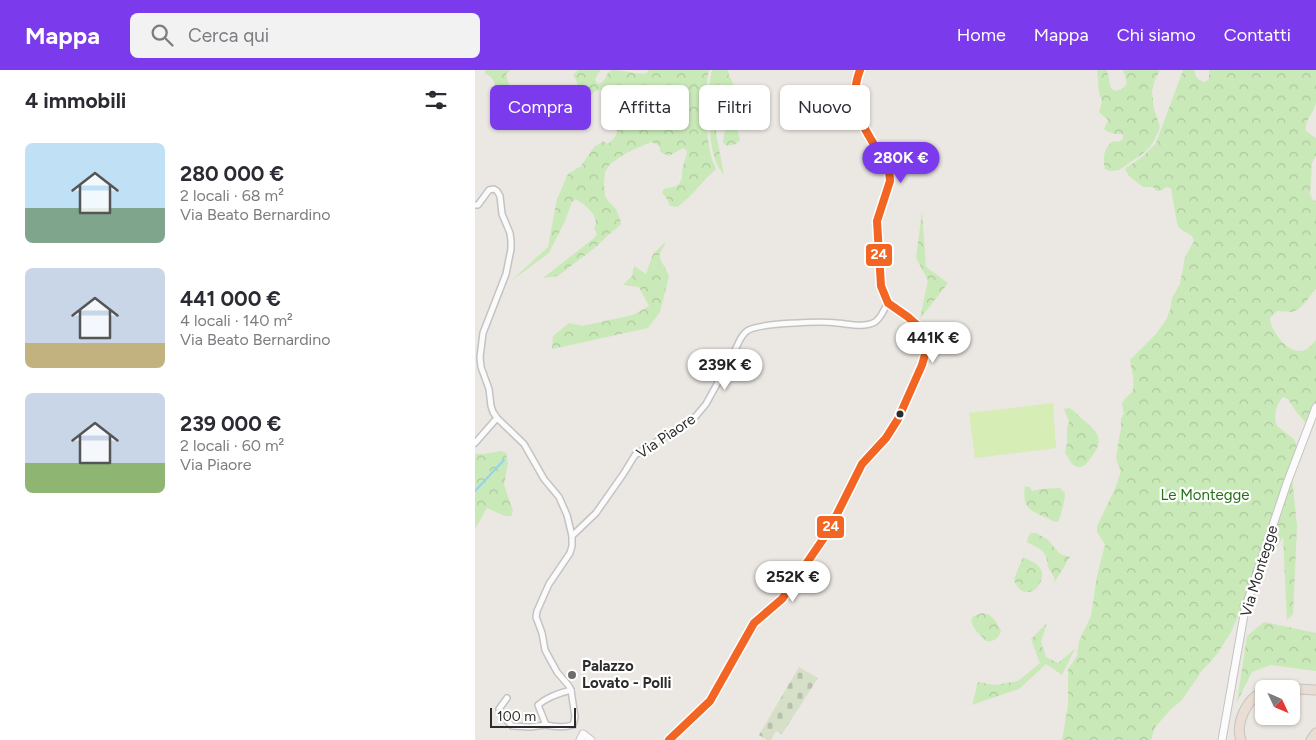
<!DOCTYPE html>
<html lang="it">
<meta charset="utf-8">
<style>
body{margin:0;font-family:Figtree,sans-serif;background:#f2f2f3;color:#2b2b33;height:100vh;display:flex;flex-direction:column;font-size:19px;white-space:nowrap}
*{box-sizing:border-box;margin:0}
p{font-size:16px;color:#7c7c81}
.icon{flex:none;width:28px;height:28px;fill:none;stroke:currentColor;stroke-width:2;stroke-linecap:round;stroke-linejoin:round}
.map{position:relative;flex:1;overflow:hidden}
.details{display:flex;flex-direction:column;background:#fff;width:475px}
.details>*{flex:none}
.hud{position:absolute;left:15px;top:15px;width:475px;height:45px;display:flex;gap:10px}
.needle{width:32px;rotate:134deg}
.fabs{position:absolute;left:780px;top:610px;display:grid;gap:10px}
.fabs a{display:grid;place-items:center;width:45px;height:45px;border-radius:8px;background:#fff;box-shadow:0 1px 4px #0004;font-size:25px}
.scale{position:absolute;left:15px;bottom:12px;width:86px;box-sizing:border-box;padding-left:5px;border:2px solid #2c2c2c;border-top:0;font-size:14px;line-height:18px;white-space:nowrap;color:#2c2c2c;-webkit-text-stroke:4px #fff;paint-order:stroke}
.price{position:absolute;translate:-50% -42px;padding:0 11px;border-radius:18px;background:#fff;color:#222;font-size:16px;line-height:32px;filter:drop-shadow(0 1px 2px #0008)}
.price::after{content:'';position:absolute;left:50%;top:30px;width:15px;height:11px;margin-left:-8px;background:inherit;clip-path:polygon(0 0,100% 0,50% 100%)}
.price.on{background:#7c3aed;color:#fff}
ul{padding:0;list-style:none}
li{display:flex;align-items:center;gap:15px;height:125px;padding:0 25px}
li span{display:grid;place-items:center;flex:none;width:140px;height:100px;border-radius:8px;color:#555}
li>.icon{margin-inline-start:auto}
span .icon{width:60px;height:60px;fill:#fffc;stroke-width:1}
li b{font-size:21px}
h2{display:flex;justify-content:space-between;align-items:center;height:60px;padding:0 25px;font-size:21px}
.chip{padding:0 18px;border-radius:8px;background:#fff;box-shadow:0 1px 4px #0004;font-size:18px;line-height:45px}
.chip.on{background:#7c3aed;color:#fff}
header{display:flex;align-items:center;gap:30px;box-sizing:border-box;height:70px;padding:0 25px;background:#7c3aed;color:#fff}
header strong{font-size:24px}
nav{display:flex;gap:28px;margin-inline-start:auto;font-size:18px}
.search{width:350px;height:45px;background:#f2f2f3;display:flex;align-items:center;gap:12px;box-sizing:border-box;padding:0 18px;border-radius:8px;color:#7c7c81;font-size:19px}
main{display:flex;flex:1;min-height:0}
.map>svg:first-child{display:block}
.forest{fill:url(#forest-crowns)}
.cemetery{fill:url(#cemetery-stones)}
.pitch{fill:#d6edb5}
.lines{fill:none;stroke-linecap:round;stroke-linejoin:round}
.stream{stroke:#90d4f2;stroke-width:2}
.street-casing{stroke:#c4c3c3;stroke-width:8}
.secondary-casing{stroke:#c4c3c3;stroke-width:9}
.highway-casing{stroke:#c6c4c2;stroke-width:11}
.street{stroke:#fcfbfb;stroke-width:5}
.secondary{stroke:#fcfbfb;stroke-width:7}
.highway{stroke:#eaded4;stroke-width:9}
.bus-1-casing{stroke:#fff;stroke-width:11}
.bus-1{stroke:#f26522;stroke-width:8}
.bus-dot{fill:#2c2c2c;stroke:#fff;stroke-width:2}
.poi-dot{fill:#6f6d6c;stroke:#fff;stroke-width:2}
.labels{text-anchor:middle;stroke-width:4.5;stroke-linejoin:round;paint-order:stroke}
.street-label{font-size:15px;fill:#2c2c2c;stroke:#fff}
.park-label{font-size:15px;fill:#247115;stroke:#fff}
.poi-label{font-size:15px;font-weight:bold;fill:#2c2c2c;stroke:#fff;text-anchor:start}
.line-badge{stroke:#fff;stroke-width:2}
.badge-label{font-size:14px;text-anchor:middle;font-weight:bold;fill:#fff}
</style>
<header>
<strong>Mappa</strong>
<div class="search"><svg class="icon" aria-label="search" viewBox="0 0 24 24"><circle cx="10" cy="10" r="6"/><path d="M15 15l6 6"/></svg>Cerca qui</div>
<nav><a>Home</a><a>Mappa</a><a>Chi siamo</a><a>Contatti</a></nav>
</header>
<main>
<section class="details">
<h2>4 immobili<svg class="icon" aria-label="filters" viewBox="0 0 24 24"><path d="M4 7h16M4 17h16"/><circle cx="9" cy="7" r="2"/><circle cx="15" cy="17" r="2"/></svg></h2>
<ul>
<li><span style="background:linear-gradient(#bfe0f5 65%,#7fa58c 0)"><svg class="icon" aria-label="home" viewBox="0 0 24 24"><path d="M3 11l9-7 9 7M6 9v11h12V9"/></svg></span><div><b>280 000 €</b><p>2 locali · 68 m²</p><p>Via Beato Bernardino</p></div></li>
<li><span style="background:linear-gradient(#c9d6e8 75%,#c2b280 0)"><svg class="icon" aria-label="home" viewBox="0 0 24 24"><path d="M3 11l9-7 9 7M6 9v11h12V9"/></svg></span><div><b>441 000 €</b><p>4 locali · 140 m²</p><p>Via Beato Bernardino</p></div></li>
<li><span style="background:linear-gradient(#c9d6e8 70%,#8fb573 0)"><svg class="icon" aria-label="home" viewBox="0 0 24 24"><path d="M3 11l9-7 9 7M6 9v11h12V9"/></svg></span><div><b>239 000 €</b><p>2 locali · 60 m²</p><p>Via Piaore</p></div></li>
</ul>
</section>
<div class="map">
<svg width="841" height="670" viewBox="0 0 841 670">
<defs>
<pattern id="forest-crowns" width="20" height="18" patternUnits="userSpaceOnUse" patternTransform="scale(1.25)"><rect width="20" height="18" fill="#cae9b8"/><path d="M2 6a3 3 0 1 1 6 0M12 15a3 3 0 1 1 6 0" fill="none" stroke="#aec89e"/></pattern>
<pattern id="cemetery-stones" width="16" height="16" patternUnits="userSpaceOnUse" patternTransform="scale(1.25)"><rect width="16" height="16" fill="#d6e0c8"/><path d="M2 7V4a2 2 0 0 1 4 0v3zM10 15v-3a2 2 0 0 1 4 0v3z" fill="#b8c0ac"/></pattern>
</defs>
<rect width="100%" height="100%" fill="#ebe7e2"/>
<g class="forest">
<polygon points="10,0 36,0 31,4 40,37 36,50 17,8 10,3"/>
<path d="M103,0H126L122,5L120,10L123,14L128,12L133,3L137,0C148,0 163,5 172,3L173,0H234C231,11 232,21 232,32C232,54 231,78 241,99C227,111 217,127 202,137L195,136L191,127L187,123L189,119C193,117 198,118 201,116C209,112 206,104 208,97C209,91 212,87 212,81L208,78L194,86L185,82V77L181,74L176,72L151,83L135,94L130,102L129,114L130,126L133,131L141,139L145,149L146,154L142,158L134,164L122,176L83,206L68,208L119,168L122,164L119,159C126,146 111,136 101,129L97,132L90,151L74,183L36,211L73,177L82,129L93,104L106,96L119,77L128,71L133,74L140,67L142,62C141,57 142,53 141,47L136,48L132,46C130,37 133,33 137,26C131,20 120,17 116,26C113,31 114,37 110,42H105C101,38 97,33 99,28C100,25 102,23 103,21C104,15 101,10 98,5Z"/>
<path d="M237,0H253L254,6L262,20L267,36L272,47L271,52L262,58L265,70L261,74L251,76L248,72C250,60 252,53 246,42L242,46L241,63L249,105C245,100 242,95 240,89C233,70 232,19 237,0Z"/>
<path d="M622,0H632L636,18L640,21C646,20 648,19 652,13L648,0H685L679,12L677,22L679,39L685,57L680,69L674,78L666,85L644,100L635,101L630,99C627,88 629,78 638,71L643,72L648,69V64C640,64 635,64 629,59L633,50L624,42L627,32L624,22Z"/>
<path d="M708,0H720C719,7 724,11 730,12L734,9V0H841C841,11 841,22 841,32C840,43 829,49 831,61L841,68V85L837,93L835,124L837,129L841,131V218L830,233L822,240L817,242L802,241L795,248C795,260 812,282 825,281C832,281 837,275 841,270V339L835,357L822,343L813,329L808,327C801,335 798,345 802,356L819,369L825,385L817,407L822,456L818,544L812,550L808,467L774,523L769,541L762,548L756,562L742,584L726,602L707,630L697,638L681,656L679,660L676,670H587L593,635V599L602,586L604,571L616,546L622,506L630,475L622,462V456L640,419L646,401L642,392L641,387L646,358V348L649,344C643,326 655,329 658,319C660,310 656,299 655,290L681,264L691,250L695,240L697,228L705,214L710,187L719,171L717,166L704,158L702,153L696,118L691,117L687,120L682,121L678,117H668L654,106L650,99L667,87L681,73Z"/>
<polygon points="447,142 451,197 473,213 445,249 453,210 441,188"/>
<polygon points="191,171 184,186 194,206 185,242 173,258 77,279 78,266 94,253 107,256 158,245 174,236 164,217 148,215 157,206 159,196 171,204 178,184"/>
<path d="M594,338C599,340 602,344 606,348C623,362 631,369 615,389C612,393 609,398 603,397C595,395 594,388 590,383L592,373V358L594,352L589,339Z"/>
<polygon points="26,381 31,383 33,393 29,415 38,441 36,446 30,446 12,438 0,459 0,384 9,384"/>
<path d="M550,416L555,417L557,421L566,419L585,418C588,421 590,422 590,426C590,429 585,449 583,452C578,452 576,450 572,448C554,440 547,438 550,416Z"/>
<path d="M556,463H561L572,469L585,484L595,487L579,513C581,506 577,505 574,499C572,495 573,491 571,487C569,479 559,476 552,472L553,467Z"/>
<path d="M548,487C554,490 562,493 565,498C575,513 548,538 539,509Z"/>
<path d="M507,543C517,543 522,553 526,561C523,569 519,572 511,571C505,564 498,560 496,550L499,546Z"/>
<polygon points="789,552 841,563 841,601 796,595 777,602 762,632 772,566"/>
<polygon points="572,553 566,572 571,587 583,593 600,579 587,605 571,594 544,619 497,635 503,612 520,615 543,611 565,593 556,569"/>
</g>
<polygon class="cemetery" points="324,597 343,608 307,664 301,661 296,670 292,670 284,665"/>
<polygon class="pitch" points="578,333 581,378 500,388 494,343"/>
<g class="lines">
<polyline class="stream" points="0,421 29,390"/>
<defs>
<g id="street">
<polyline points="0,135 3,135 14,120 19,119 22,121 25,126 27,144 35,163 36,171 36,179 31,204 8,263 5,287 6,297 14,319 16,336 18,342 22,348 49,374 69,409 84,427 92,445 97,466 97,476 95,483 74,514 62,541 61,547 67,563 70,580 82,602 94,616 96,620 100,647 98,655"/>
<polyline points="0,373 22,348"/>
<path d="M97,466L121,443L149,403L160,385L215,351L221,346L231,334C241,316 251,298 260,280C264,273 265,266 272,261C282,253 347,251 362,253C374,254 389,258 400,252C406,248 409,239 413,233"/>
<path d="M96,620C84,623 72,627 63,635L71,655C80,657 88,658 98,655"/>
<polyline points="32,628 24,639 25,643 37,656 55,657 71,655"/>
</g>
<g id="secondary">
<polyline points="105,670 108,664 116,670"/>
<path d="M194,670L235,631L279,553L307,529L353,462L387,394L411,368L423,349L447,295L451,281L449,267L443,256L433,247L413,233L406,216L403,181L402,151L415,111V104L412,95C395,68 367,32 385,0"/>
<polyline points="747,670 770,539 812,413 841,337"/>
</g>
<g id="highway">
<polyline points="799,619 803,618 841,620"/>
<path d="M766,670C760,654 772,627 789,622"/>
<polyline points="836,670 841,663"/>
</g>
</defs>
<use href="#street" class="street-casing"/>
<use href="#secondary" class="secondary-casing"/>
<use href="#highway" class="highway-casing"/>
<use href="#street" class="street"/>
<use href="#secondary" class="secondary"/>
<use href="#highway" class="highway"/>
<defs>
<path id="bus-1" d="M194,670L235,631L279,553L307,529L353,462L387,394L411,368L423,349L447,295L451,281L449,267L443,256L433,247L413,233L406,216L402,151L415,111C415,98 409,90 402,79C385,53 373,31 385,0"/>
</defs>
<use href="#bus-1" class="bus-1-casing"/>
<use href="#bus-1" class="bus-1"/>
</g>
<circle class="bus-dot" cx="425" cy="344" r="4.5"/>
<circle class="poi-dot" cx="97" cy="605" r="5"/>
<g class="labels">
<g class="street-label">
<text transform="translate(191 366) rotate(-34)" y="5">Via Piaore</text>
<text transform="translate(784 501) rotate(-73)" y="5">Via Montegge</text>
</g>
<g class="park-label">
<text x="730" y="430">Le Montegge</text>
</g>
<g class="poi-label">
<text x="107" y="601">Palazzo<tspan x="107" dy="17">Lovato - Polli</tspan></text>
</g>
</g>
<g class="line-badge">
<rect x="390" y="173" width="28" height="24" rx="5" fill="#f26522"/>
<rect x="341" y="445" width="29" height="24" rx="5" fill="#f26522"/>
</g>
<g class="badge-label">
<text x="404" y="189">24</text>
<text x="356" y="461">24</text>
</g>
</svg>
<div class="fabs">
<a><svg class="needle" viewBox="-14 -14 28 28"><path d="M0-13l5 13h-10z" fill="#e53935"/><path d="M0 13l5-13h-10z" fill="#7c7c81"/></svg></a>
</div>
<div class="scale">100 m</div>
<b class="price on" style="left:426px;top:114px">280K €</b>
<b class="price" style="left:458px;top:294px">441K €</b>
<b class="price" style="left:250px;top:321px">239K €</b>
<b class="price" style="left:318px;top:533px">252K €</b>
<div class="hud">
<a class="chip on">Compra</a>
<a class="chip">Affitta</a>
<a class="chip">Filtri</a>
<a class="chip">Nuovo</a>
</div>
</div>
</main>
